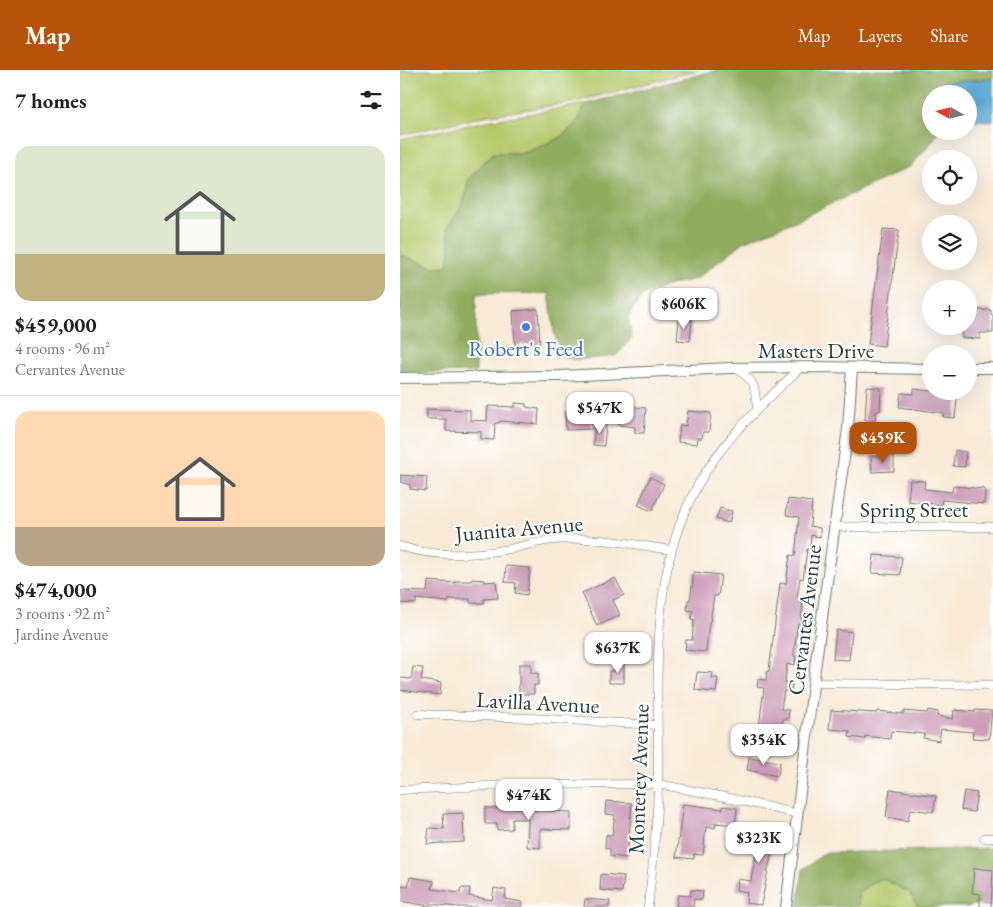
<!DOCTYPE html>
<meta charset="utf-8">
<style>
body{margin:0;font-family:"EB Garamond",serif;background:#f2f2f2;color:#202124;height:100vh;display:flex;flex-direction:column;font-size:19px;white-space:nowrap}
*{box-sizing:border-box;margin:0}
p{font-size:16px;color:#757577}
.icon{flex:none;width:28px;height:28px;fill:none;stroke:currentColor;stroke-width:2;stroke-linecap:round;stroke-linejoin:round}
.map{position:relative;flex:1;overflow:hidden}
.drawer{display:flex;flex-direction:column;background:#fff;width:400px}
.drawer>*{flex:none}
.needle{width:32px;rotate:278deg}
.tools{position:absolute;left:522px;top:15px;display:grid;gap:10px}
.tools a{display:grid;place-items:center;width:55px;height:55px;border-radius:50%;background:#fff;box-shadow:0 5px 20px #0002;font-size:25px}
.price{position:absolute;translate:-50% -42px;padding:0 11px;border-radius:10px;background:#fff;color:#222;font-size:16px;line-height:32px;filter:drop-shadow(0 1px 2px #0008)}
.price::after{content:'';position:absolute;left:50%;top:30px;width:15px;height:11px;margin-left:-8px;background:inherit;clip-path:polygon(0 0,100% 0,50% 100%)}
.price.current{background:#b45309;color:#fff}
ul{padding:0;list-style:none}
li{display:grid;align-content:center;gap:10px;height:265px;padding:0 15px}
li+li{border-top:1px solid #e0e0e0}
li span{display:grid;place-items:center;height:155px;border-radius:15px;color:#555}
li>.icon{margin-inline-start:auto}
span .icon{width:90px;height:90px;fill:#fffc;stroke-width:1}
li b{font-size:21px}
h2{display:flex;justify-content:space-between;align-items:center;height:60px;padding:0 15px;font-size:21px}
header{display:flex;align-items:center;gap:30px;box-sizing:border-box;height:70px;padding:0 25px;background:#b45309;color:#fff}
header strong{font-size:24px}
nav{display:flex;gap:28px;margin-inline-start:auto;font-size:18px}
main{display:flex;flex:1;min-height:0}
.map>svg:first-child{display:block}
.green{fill:#b6c86b;stroke:#6a8250}
.forest{fill:#90ac5f;stroke:#58744a}
.water{fill:#5cabd6;stroke:#3e7485}
.building{fill:#ca9bb6}
.lines{fill:none;stroke-linecap:round;stroke-linejoin:round}
.minor-casing{stroke:#6b7a6d;stroke-width:9}
.tertiary-casing{stroke:#6b7a6d;stroke-width:12}
.minor{stroke:#fff;stroke-width:8}
.tertiary{stroke:#fff;stroke-width:10}
.shop-dot{fill:#3f7fe0;stroke:#fff;stroke-width:2}
.labels{text-anchor:middle;stroke-width:4;stroke-linejoin:round;paint-order:stroke}
.shop-label{font-size:22px;fill:#366cbe;stroke:#fff}
.street-label{font-size:22px;fill:#1f3d34;stroke:#fff}
</style>
<header>
<strong>Map</strong>
<nav><a>Map</a><a>Layers</a><a>Share</a></nav>
</header>
<main>
<section class="drawer">
<h2>7 homes<svg class="icon" aria-label="filters" viewBox="0 0 24 24"><path d="M4 7h16M4 17h16"/><circle cx="9" cy="7" r="2"/><circle cx="15" cy="17" r="2"/></svg></h2>
<ul>
<li><span style="background:linear-gradient(#dfe7d0 70%,#c2b280 0)"><svg class="icon" aria-label="home" viewBox="0 0 24 24"><path d="M3 11l9-7 9 7M6 9v11h12V9"/></svg></span><div><b>$459,000</b><p>4 rooms · 96 m²</p><p>Cervantes Avenue</p></div></li>
<li><span style="background:linear-gradient(#ffd9b3 75%,#b9a48a 0)"><svg class="icon" aria-label="home" viewBox="0 0 24 24"><path d="M3 11l9-7 9 7M6 9v11h12V9"/></svg></span><div><b>$474,000</b><p>3 rooms · 92 m²</p><p>Jardine Avenue</p></div></li>
</ul>
</section>
<div class="map">
<svg width="593" height="837" viewBox="0 0 593 837">
<rect width="100%" height="100%" fill="#fff"/>
<filter id="ink" filterUnits="userSpaceOnUse"><feTurbulence type="fractalNoise" baseFrequency=".02" numOctaves="2"/><feDisplacementMap in="SourceGraphic" scale="10" xChannelSelector="R" yChannelSelector="G"/><feConvolveMatrix kernelMatrix="1 2 1 2 8 2 1 2 1" color-interpolation-filters="sRGB"/></filter>
<filter id="wash" filterUnits="userSpaceOnUse"><feTurbulence type="fractalNoise" baseFrequency=".0096" numOctaves="4" result="noise"/><feDisplacementMap in="SourceGraphic" scale="20" xChannelSelector="R" yChannelSelector="G"/><feGaussianBlur stdDeviation="1.12" result="paint"/><feColorMatrix in="noise" values="0 0 0 0 0 0 0 0 0 0 0 0 0 0 0 0 0 1.4 0 .05"/><feComposite in="paint" operator="in"/></filter>
<g filter="url(#wash)">
<rect width="100%" height="100%" fill="#f8ead7"/>
<g class="green">
<polygon points="0,0 298,0 175,32 85,46 0,65"/>
<polygon points="186,34 176,54 158,69 124,83 93,83 69,109 63,135 47,158 50,179 48,196 34,197 4,186 0,186 0,69 87,51"/>
<polygon points="481,808 509,822 518,837 458,837 458,822"/>
</g>
<g class="forest">
<polygon points="317,0 593,0 593,9 543,12 543,24 531,24 531,61 539,61 532,72 511,96 395,151 345,171 296,209 266,216 242,226 228,247 232,268 216,286 177,290 162,287 154,262 149,223 76,224 76,302 0,303 0,186 4,186 34,197 48,196 50,179 47,158 63,135 69,109 93,83 124,83 158,69 176,54 186,34"/>
<polygon points="593,778 593,829 590,831 566,837 518,837 509,822 481,808 458,822 458,837 398,837 403,799 425,783"/>
</g>
<polygon class="water" points="593,9 593,51 569,50 569,24 543,24 543,12"/>
<g id="blocks">
<g class="building">
<polygon points="483,159 499,160 484,276 468,274"/>
<polygon points="138,239 140,274 115,275 113,241"/>
<polygon points="577,240 591,240 591,245 593,245 593,263 580,263 580,269 562,268 562,256 569,256 569,245 577,245"/>
<polygon points="279,249 292,250 290,271 277,270"/>
<polygon points="467,317 481,318 480,341 476,341 475,351 465,350"/>
<polygon points="514,319 531,321 558,321 555,348 543,347 544,343 499,337 501,323 514,324"/>
<polygon points="115,333 126,334 126,337 139,339 138,354 100,351 99,353 95,353 94,370 81,369 81,362 46,361 46,349 27,349 27,339 70,340 70,350 87,351 88,336 115,337"/>
<polygon points="226,336 246,338 244,363 235,363 235,357 219,355 220,341 226,341"/>
<polygon points="191,341 192,359 166,360 165,342"/>
<polygon points="288,341 311,343 309,362 303,362 302,368 298,368 297,374 278,372 280,355 286,356"/>
<polygon points="195,353 206,354 204,376 193,375"/>
<polygon points="555,380 566,382 565,397 553,396"/>
<polygon points="471,386 494,386 494,401 472,402"/>
<polygon points="0,405 27,407 26,421 10,419 10,415 0,412"/>
<polygon points="250,407 264,414 252,441 238,435"/>
<polygon points="510,410 525,411 524,419 552,422 553,416 585,419 584,434 542,430 541,435 508,431"/>
<polygon points="388,429 412,432 410,456 420,458 420,467 411,465 410,479 407,479 403,509 400,508 397,528 403,529 401,554 398,553 395,574 394,586 396,586 395,595 387,594 385,613 392,613 391,621 384,621 381,639 389,640 388,649 383,649 378,675 357,672 364,618 357,617 358,609 366,610 367,601 369,601 380,513 386,514 390,485 395,486 399,447 386,445"/>
<polygon points="320,438 332,441 329,453 316,449"/>
<polygon points="474,485 502,487 500,505 472,503"/>
<polygon points="106,496 130,498 127,525 115,523 116,513 105,512"/>
<polygon points="294,502 321,505 318,526 314,526 310,552 309,552 306,582 285,580 286,570 292,570 294,550 291,549 293,541 287,540 288,530 290,530"/>
<polygon points="215,508 224,525 213,530 220,545 197,556 182,523"/>
<polygon points="72,509 85,510 85,512 96,511 98,528 84,529 84,533 70,533 70,529 49,529 49,532 16,529 16,534 0,533 0,521 27,522 28,511 55,513 55,511 72,511"/>
<polygon points="436,560 452,562 449,590 433,589"/>
<polygon points="216,591 224,591 224,613 209,613 209,601 216,601"/>
<polygon points="119,594 131,594 131,603 138,603 138,615 134,615 134,624 119,624"/>
<polygon points="13,597 23,598 21,610 41,613 40,625 0,620 0,608 11,609"/>
<polygon points="297,602 313,603 312,608 318,608 316,622 295,620"/>
<polygon points="431,640 476,643 477,641 503,644 503,641 527,643 528,640 538,642 537,646 553,649 554,640 575,642 575,640 592,641 589,669 572,668 573,662 541,659 539,671 523,668 524,664 491,661 490,669 465,666 465,669 449,667 450,661 429,659"/>
<polygon points="349,687 380,692 378,706 347,700"/>
<polygon points="490,719 536,726 533,742 510,739 508,751 486,747"/>
<polygon points="564,721 577,723 574,742 561,740"/>
<polygon points="206,731 232,733 227,788 210,786 210,779 205,778 206,765 212,765 215,745 205,744"/>
<polygon points="283,734 323,739 323,736 337,738 335,755 316,753 315,758 306,757 303,785 294,784 294,789 276,787"/>
<polygon points="85,738 121,738 121,740 171,742 171,760 140,759 140,778 127,777 128,749 112,749 112,759 97,760 97,754 85,754"/>
<polygon points="63,743 64,772 27,774 29,758 44,759 43,744"/>
<polygon points="354,753 377,756 361,835 346,833 347,822 336,820 338,809 351,811 357,776 357,767 352,766"/>
<polygon points="574,798 593,800 591,837 580,837 580,824 572,823"/>
<polygon points="201,804 224,806 222,822 200,820"/>
<polygon points="10,807 34,811 32,819 60,823 61,818 70,818 69,826 92,830 94,818 106,820 105,829 122,832 122,837 58,837 30,834 29,836 0,831 0,816 8,817"/>
<polygon points="291,820 303,821 302,830 294,829 293,837 276,837 278,825 290,826"/>
<polygon points="185,829 210,831 209,837 184,837"/>
</g>
</g>
</g>
<g filter="url(#ink)">
<use href="#blocks" fill-opacity="0" stroke="#6b7a6d" stroke-width="1"/>
<g class="lines">
<defs>
<g id="minor">
<path d="M336,298C355,312 355,315 357,339"/>
<polyline points="435,457 593,457"/>
<path d="M0,476C34,488 75,485 109,479C124,476 139,471 154,470C194,466 232,474 271,480"/>
<polyline points="414,613 593,615"/>
<polyline points="17,644 131,648 257,655"/>
<polyline points="0,720 110,715 258,714 325,727 398,744"/>
<polyline points="584,768 593,768"/>
<path d="M248,837C253,796 257,754 258,713C259,613 247,503 299,413C325,367 364,333 401,297"/>
</g>
<g id="tertiary">
<polyline points="569,298 593,298"/>
<polyline points="0,308 160,306 330,298 418,297 531,299"/>
<polyline points="386,837 416,591 448,359 452,298"/>
</g>
</defs>
<use href="#minor" class="minor-casing"/>
<use href="#tertiary" class="tertiary-casing"/>
<use href="#minor" class="minor"/>
<use href="#tertiary" class="tertiary"/>
</g>
</g>
<circle class="shop-dot" cx="126" cy="257" r="5"/>
<g class="labels">
<g class="shop-label">
<text x="126" y="286">Robert's Feed</text>
</g>
<g class="street-label">
<text x="416" y="288">Masters Drive</text>
<text x="514" y="447">Spring Street</text>
<text transform="translate(119 458) rotate(-5)" y="8">Juanita Avenue</text>
<text transform="translate(404 550) rotate(-83)" y="8">Cervantes Avenue</text>
<text transform="translate(138 632) rotate(3)" y="8">Lavilla Avenue</text>
<text transform="translate(238 709) rotate(-88)" y="8">Monterey Avenue</text>
</g>
</g>
</svg>
<div class="tools">
<a><svg class="needle" viewBox="-14 -14 28 28"><path d="M0-13l5 13h-10z" fill="#e53935"/><path d="M0 13l5-13h-10z" fill="#757577"/></svg></a>
<a><svg class="icon" aria-label="locate" viewBox="0 0 24 24"><circle cx="12" cy="12" r="6"/><path d="M12 2v4M12 18v4M2 12h4M18 12h4"/></svg></a>
<a><svg class="icon" aria-label="layers" viewBox="0 0 24 24"><path d="M12 4l9 5-9 5-9-5zM3 14l9 5 9-5"/></svg></a>
<a>+</a>
<a>−</a>
</div>
<b class="price" style="left:284px;top:260px">$606K</b>
<b class="price" style="left:200px;top:364px">$547K</b>
<b class="price current" style="left:483px;top:394px">$459K</b>
<b class="price" style="left:218px;top:604px">$637K</b>
<b class="price" style="left:364px;top:696px">$354K</b>
<b class="price" style="left:129px;top:751px">$474K</b>
<b class="price" style="left:359px;top:794px">$323K</b>
</div>
</main>
